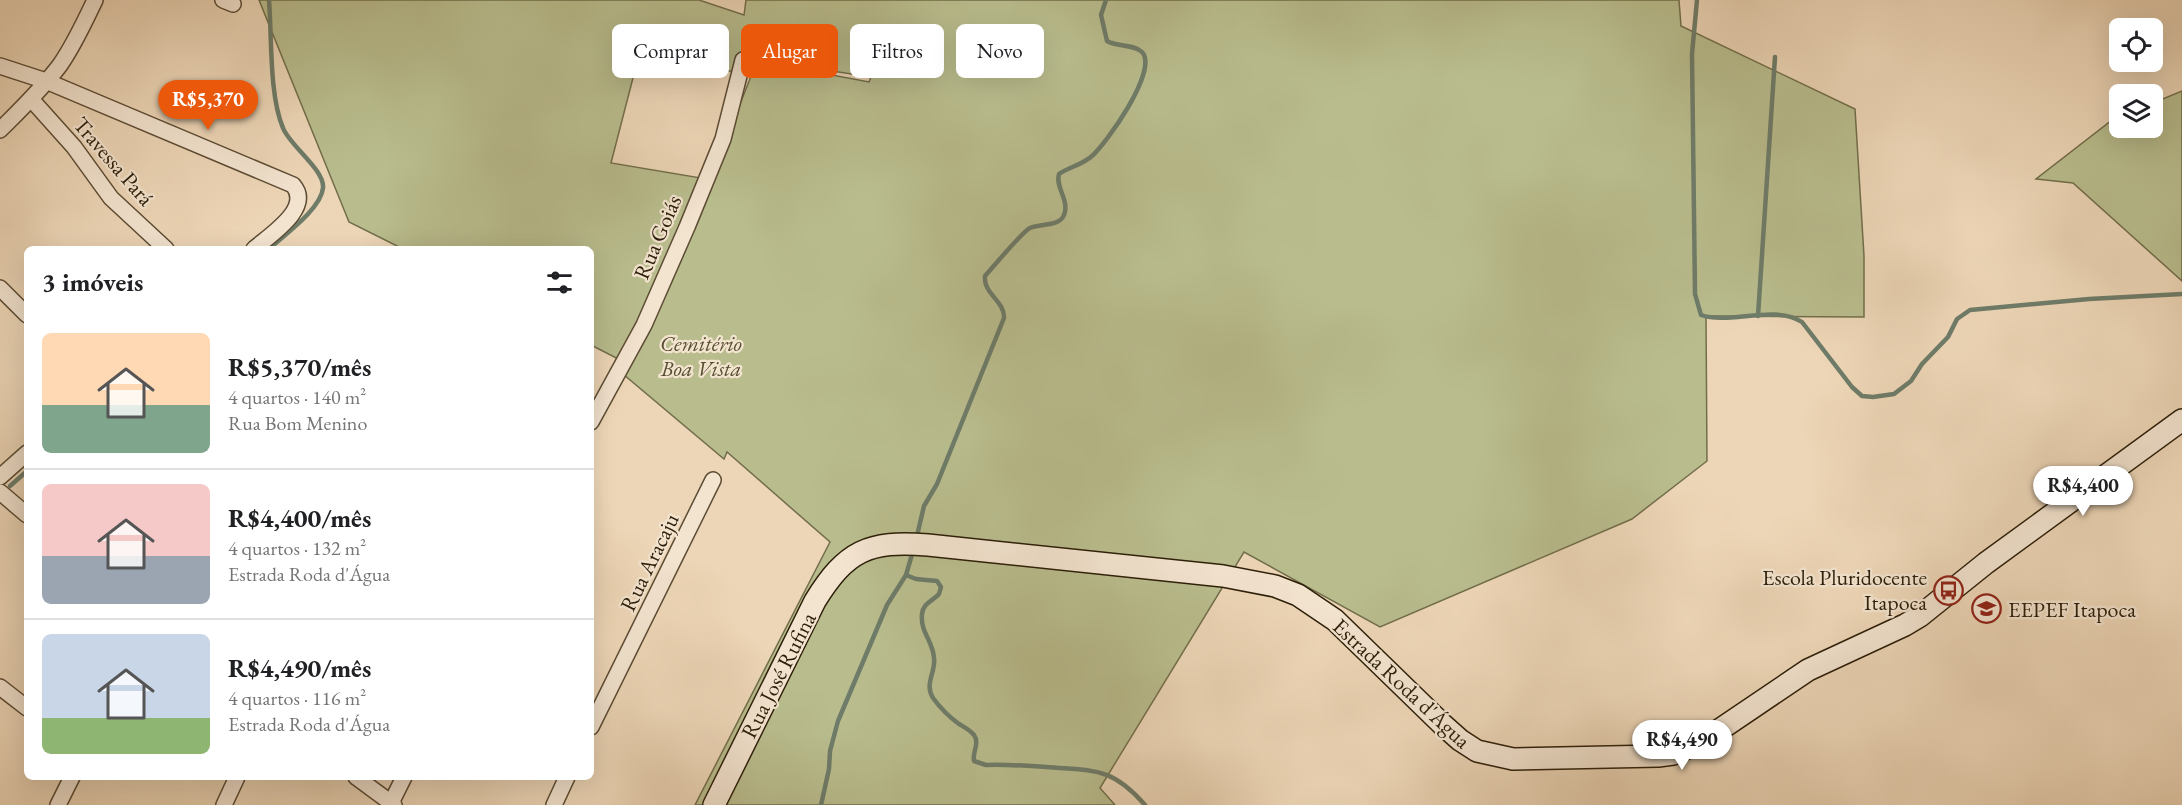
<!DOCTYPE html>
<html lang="pt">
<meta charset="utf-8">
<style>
body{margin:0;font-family:"EB Garamond",serif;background:#f6f6f6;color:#202124;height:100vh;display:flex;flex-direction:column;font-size:22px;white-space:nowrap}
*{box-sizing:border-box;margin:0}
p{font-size:20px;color:#757577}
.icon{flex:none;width:33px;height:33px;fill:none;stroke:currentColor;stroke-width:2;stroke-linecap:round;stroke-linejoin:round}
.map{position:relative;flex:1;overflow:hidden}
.sheet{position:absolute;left:24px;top:246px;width:570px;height:534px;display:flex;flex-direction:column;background:#fff;border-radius:9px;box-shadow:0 6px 24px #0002}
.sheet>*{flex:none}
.top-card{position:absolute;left:612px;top:24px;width:570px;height:54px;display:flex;gap:12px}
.fabs{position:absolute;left:2109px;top:18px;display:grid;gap:12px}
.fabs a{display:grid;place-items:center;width:54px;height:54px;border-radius:9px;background:#fff;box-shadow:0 6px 24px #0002;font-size:30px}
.price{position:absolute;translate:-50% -51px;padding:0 14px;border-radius:21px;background:#fff;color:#222;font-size:20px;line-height:39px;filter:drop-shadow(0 2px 3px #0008)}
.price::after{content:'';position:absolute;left:50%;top:36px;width:18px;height:14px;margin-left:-9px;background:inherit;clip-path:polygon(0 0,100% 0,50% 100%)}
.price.selected{background:#ea580c;color:#fff}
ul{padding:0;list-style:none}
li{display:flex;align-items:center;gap:18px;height:150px;padding:0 18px}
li+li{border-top:2px solid #e0e0e0}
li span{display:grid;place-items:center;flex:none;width:168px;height:120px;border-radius:9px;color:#555}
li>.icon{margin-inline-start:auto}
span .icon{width:72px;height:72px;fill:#fffc;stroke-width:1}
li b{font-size:26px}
h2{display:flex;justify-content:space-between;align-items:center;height:72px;padding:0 18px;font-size:26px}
.pill{padding:0 21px;border-radius:9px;background:#fff;box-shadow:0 6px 24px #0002;font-size:21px;line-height:54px}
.pill.selected{background:#ea580c;color:#fff}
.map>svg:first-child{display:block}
.green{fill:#b9bd8e;stroke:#726e4b;stroke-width:1.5}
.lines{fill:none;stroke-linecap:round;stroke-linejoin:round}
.stream{stroke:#6e7c69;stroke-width:4.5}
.street-casing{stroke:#5c4c34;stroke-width:18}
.secondary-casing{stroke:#2c1e08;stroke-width:24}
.street{stroke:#f3e4d0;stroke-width:15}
.secondary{stroke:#f3e4d0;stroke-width:21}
.labels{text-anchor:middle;stroke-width:4.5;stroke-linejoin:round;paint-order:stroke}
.street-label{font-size:22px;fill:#2c1e08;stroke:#f3e4d0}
.park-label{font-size:22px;font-style:italic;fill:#564e30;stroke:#f3e4d0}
.poi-label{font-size:22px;fill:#2c1e08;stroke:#f3e4d0;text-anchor:end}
</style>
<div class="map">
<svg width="2182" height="805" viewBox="0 0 2182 805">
<rect width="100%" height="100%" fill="#edd6b7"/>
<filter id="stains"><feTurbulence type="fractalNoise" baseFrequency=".00333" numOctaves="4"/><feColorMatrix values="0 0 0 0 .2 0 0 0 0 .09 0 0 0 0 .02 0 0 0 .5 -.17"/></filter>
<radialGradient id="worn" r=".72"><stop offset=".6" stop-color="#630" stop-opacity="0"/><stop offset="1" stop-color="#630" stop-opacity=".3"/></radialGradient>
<g class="green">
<polygon points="259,0 699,0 744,15 746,0 1679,0 1681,26 1855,109 1864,256 1864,317 1706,316 1707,461 1632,519 1380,627 1244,552 1100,788 1115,805 695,805 830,542 727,452 724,459 623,374 731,127 757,61 869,82 871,77 750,58 742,75 642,43 611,163 701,178 624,362 591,345 591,249 403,249 349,222"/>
<polygon points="2182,91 2182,281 2073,183 2036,179 2116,117 2119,116 2120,128 2152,128 2153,103"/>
</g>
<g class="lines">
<g class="stream">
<path d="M269,0C272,37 269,95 283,128C290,146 325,170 323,188C321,209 284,235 269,249"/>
<path d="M1697,0L1692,54L1695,294L1701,315C1729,325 1775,304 1802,322L1852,387L1862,396L1873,397L1894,394L1911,381L1922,364L1948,337L1957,319L1970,310L2089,299L2182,294"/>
<polyline points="1758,316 1775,57"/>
<polyline points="10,486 27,471"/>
<path d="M916,540L924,506L937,484L1004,318C1005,301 983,294 985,276C994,266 1022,232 1030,228C1041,223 1059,227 1064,215C1070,200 1055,188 1059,174C1069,167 1082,165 1092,156C1106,144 1159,70 1142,52C1134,44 1117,47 1107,41L1101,15L1106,0"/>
<path d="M906,575L916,579L937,581L941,587L939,594C933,601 923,603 922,614C920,632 933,641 934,658C936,672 924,684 933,698C941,709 948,716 959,724C964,727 970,730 974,735C980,743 972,753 974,761L986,765C1007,764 1026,766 1046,767C1093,771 1111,766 1145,805"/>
<polyline points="821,805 829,769 830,751 838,721 887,605 906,575 913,551"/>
</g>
<defs>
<g id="street">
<polyline points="223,0 233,4"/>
<path d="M0,66L46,81L293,185C313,208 270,235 254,249"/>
<polyline points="31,99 74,147 111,198 166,249"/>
<path d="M0,130C21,109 42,89 60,65C74,45 84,23 95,0"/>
<polyline points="0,288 27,315"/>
<polyline points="591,422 644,325 687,227 723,139 743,60"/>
<polyline points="0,477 27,453"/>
<polyline points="0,492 27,515"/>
<polyline points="0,687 27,708"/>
<polyline points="591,727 713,480"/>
<polyline points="356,777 394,805"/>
<polyline points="58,805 72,777"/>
<polyline points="224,805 237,777"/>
<polyline points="390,805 404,777"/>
<polyline points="554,805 567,777"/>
</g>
<path id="secondary" d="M714,805L815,601C846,551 868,540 928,545L1223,576L1275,586L1298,595L1335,620L1442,724L1460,740L1477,751L1513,759L1658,756L1673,754L1703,741L1808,670L1905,625L1920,616L1986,563L2182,420"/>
</defs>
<use href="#street" class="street-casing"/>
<use href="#secondary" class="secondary-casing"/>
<use href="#street" class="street"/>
<use href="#secondary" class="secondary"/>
</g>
<defs>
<symbol id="bus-ring" viewBox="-11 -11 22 22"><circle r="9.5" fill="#f3e4d0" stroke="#8f2418" stroke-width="1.5"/><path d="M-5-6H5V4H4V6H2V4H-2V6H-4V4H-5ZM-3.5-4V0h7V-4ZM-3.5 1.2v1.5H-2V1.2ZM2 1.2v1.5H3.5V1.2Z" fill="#8f2418"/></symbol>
<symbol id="school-ring" viewBox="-11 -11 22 22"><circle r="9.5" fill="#f3e4d0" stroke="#8f2418" stroke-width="1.5"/><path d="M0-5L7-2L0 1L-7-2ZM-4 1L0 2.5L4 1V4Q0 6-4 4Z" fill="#8f2418"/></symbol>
</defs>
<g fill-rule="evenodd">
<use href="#bus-ring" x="1932" y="574" width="33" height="33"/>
<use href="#school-ring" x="1970" y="592" width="33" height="33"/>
</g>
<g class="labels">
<g class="street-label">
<text transform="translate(114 161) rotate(49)" y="8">Travessa Pará</text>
<text transform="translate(657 237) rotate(-67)" y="8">Rua Goiás</text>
<text transform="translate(649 562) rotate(-64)" y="8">Rua Aracaju</text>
<text transform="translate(778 675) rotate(-63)" y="8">Rua José Rufina</text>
<text transform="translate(1402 683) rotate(43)" y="8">Estrada Roda d'Água</text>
</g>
<g class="park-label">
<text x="701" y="351">Cemitério<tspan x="701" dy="25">Boa Vista</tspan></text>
</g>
<g class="poi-label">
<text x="1927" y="585">Escola Pluridocente<tspan x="1927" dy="25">Itapoca</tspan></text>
<text x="2008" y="617" text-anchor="start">EEPEF Itapoca</text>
</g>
</g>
<rect width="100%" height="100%" filter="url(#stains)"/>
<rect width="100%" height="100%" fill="url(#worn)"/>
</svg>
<div class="fabs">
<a><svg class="icon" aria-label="locate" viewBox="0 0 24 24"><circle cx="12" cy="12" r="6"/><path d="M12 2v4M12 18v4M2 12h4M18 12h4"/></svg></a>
<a><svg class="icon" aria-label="layers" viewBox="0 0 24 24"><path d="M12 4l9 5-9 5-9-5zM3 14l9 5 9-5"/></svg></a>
</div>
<b class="price selected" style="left:208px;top:131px">R$5,370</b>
<b class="price" style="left:2083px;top:517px">R$4,400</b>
<b class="price" style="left:1682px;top:771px">R$4,490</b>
<div class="top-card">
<a class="pill">Comprar</a>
<a class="pill selected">Alugar</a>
<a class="pill">Filtros</a>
<a class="pill">Novo</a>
</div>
<section class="sheet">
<h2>3 imóveis<svg class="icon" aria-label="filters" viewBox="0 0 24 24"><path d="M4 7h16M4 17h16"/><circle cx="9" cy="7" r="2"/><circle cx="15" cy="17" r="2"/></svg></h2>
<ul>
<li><span style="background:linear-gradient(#ffd9b3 60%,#7fa58c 0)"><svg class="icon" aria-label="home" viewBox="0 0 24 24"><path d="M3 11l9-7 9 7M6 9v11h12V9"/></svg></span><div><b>R$5,370/mês</b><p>4 quartos · 140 m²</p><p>Rua Bom Menino</p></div></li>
<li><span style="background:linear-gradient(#f6c9c9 60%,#9aa5b1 0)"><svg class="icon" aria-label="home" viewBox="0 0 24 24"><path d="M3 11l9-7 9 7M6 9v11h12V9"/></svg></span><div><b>R$4,400/mês</b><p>4 quartos · 132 m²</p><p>Estrada Roda d'Água</p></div></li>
<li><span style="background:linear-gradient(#c9d6e8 70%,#8fb573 0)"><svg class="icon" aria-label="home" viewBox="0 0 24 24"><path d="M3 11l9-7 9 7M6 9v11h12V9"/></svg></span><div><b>R$4,490/mês</b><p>4 quartos · 116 m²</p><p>Estrada Roda d'Água</p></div></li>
</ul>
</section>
</div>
